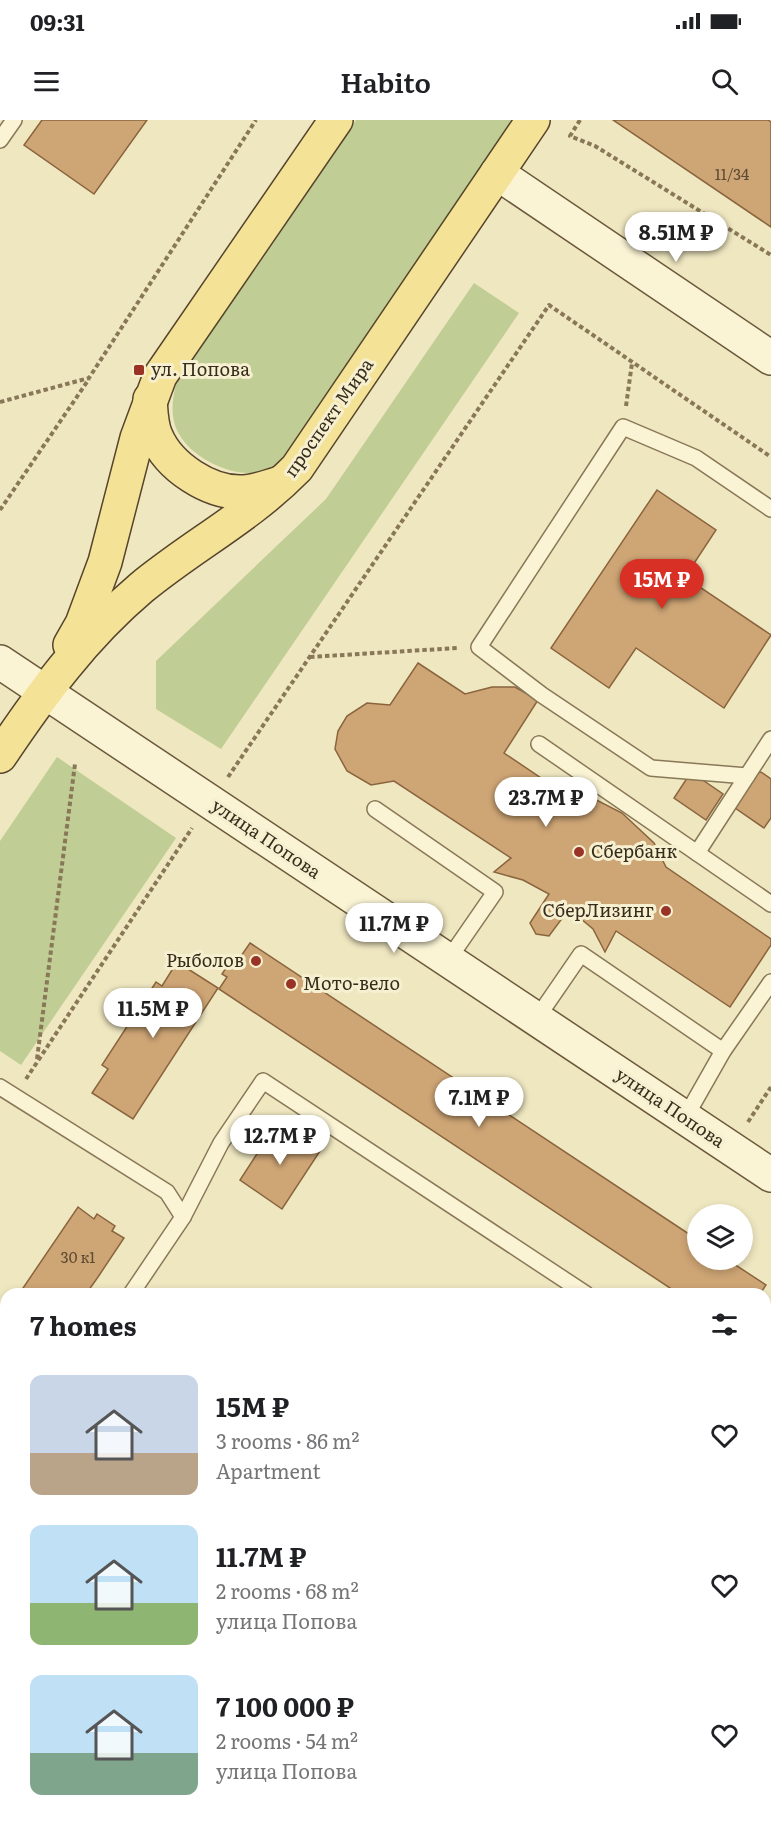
<!DOCTYPE html>
<meta charset="utf-8">
<style>
body{margin:0;font-family:Literata,serif;background:#f2f2f2;color:#202124;height:100vh;display:flex;flex-direction:column;font-size:22px;white-space:nowrap}
*{box-sizing:border-box;margin:0}
p{font-size:20px;color:#757577}
.icon{flex:none;width:33px;height:33px;fill:none;stroke:currentColor;stroke-width:2;stroke-linecap:round;stroke-linejoin:round}
.map{position:relative;flex:1;overflow:hidden}
.sheet{position:absolute;left:0px;top:1168px;width:771px;height:536px;display:flex;flex-direction:column;background:#fff;border-radius:18px 18px 0 0;box-shadow:0 3px 9px #0003}
.sheet>*{flex:none}
.fabs{position:absolute;left:687px;top:1084px;display:grid;gap:12px}
.fabs a{display:grid;place-items:center;width:66px;height:66px;border-radius:50%;background:#fff;box-shadow:0 3px 9px #0003;font-size:30px}
.price{position:absolute;translate:-50% -51px;padding:0 14px;border-radius:21px;background:#fff;color:#222;font-size:20px;line-height:39px;filter:drop-shadow(0 2px 3px #0008)}
.price::after{content:'';position:absolute;left:50%;top:36px;width:18px;height:14px;margin-left:-9px;background:inherit;clip-path:polygon(0 0,100% 0,50% 100%)}
.price.selected{background:#d93025;color:#fff}
ul{padding:0;list-style:none}
li{display:flex;align-items:center;gap:18px;height:150px;padding:0 30px}
li span{display:grid;place-items:center;flex:none;width:168px;height:120px;border-radius:12px;color:#555}
li>.icon{margin-inline-start:auto}
span .icon{width:72px;height:72px;fill:#fffc;stroke-width:1}
li b{font-size:26px}
h2{display:flex;justify-content:space-between;align-items:center;height:72px;padding:0 30px;font-size:26px}
.status{display:flex;justify-content:space-between;align-items:center;height:42px;padding:0 30px;background:#fff;direction:ltr}
.status svg{height:16px;fill:currentColor}
header{display:flex;justify-content:space-between;align-items:center;height:78px;padding:0 30px;background:#fff;font-size:27px;font-weight:600}
.map>svg:first-child{display:block}
.green{fill:#c0cd94}
.building{fill:#cea575;stroke:#89643d;stroke-width:1.5}
.lines{fill:none;stroke-linecap:round;stroke-linejoin:round}
.lane-casing{stroke:#897858;stroke-width:18}
.secondary-casing{stroke:#6a593b;stroke-width:36}
.primary-casing{stroke:#56452c;stroke-width:36}
.path{stroke:#897858;stroke-width:4;stroke-dasharray:4.5 3;stroke-linecap:butt}
.lane{stroke:#faf3d4;stroke-width:15}
.secondary{stroke:#faf3d4;stroke-width:33}
.primary{stroke:#f4e297;stroke-width:33}
.poi-dot{fill:#993326;stroke:#f6f0d0;stroke-width:2}
.labels{text-anchor:middle;stroke-width:6;stroke-linejoin:round;paint-order:stroke}
.number-label{font-size:15px;fill:#5e4b33}
.poi-label{font-size:18px;fill:#382d1d;stroke:#f6f0d0;text-anchor:start}
.street-label{font-size:18px;fill:#382d1d;stroke:#f6f0d0}
</style>
<div class="status"><b>09:31</b><svg viewBox="0 0 49 12"><path d="M0 12V9h3v3zM5 12V6h3v6zM10 12V3h3v9zM15 12V0h3v12zM26 1h20v11H26zM47 4h2v5h-2z"/></svg></div>
<header><svg class="icon" aria-label="menu" viewBox="0 0 24 24"><path d="M4 6h16M4 12h16M4 18h16"/></svg>Habito<svg class="icon" aria-label="search" viewBox="0 0 24 24"><circle cx="10" cy="10" r="6"/><path d="M15 15l6 6"/></svg></header>
<div class="map">
<svg width="771" height="1703" viewBox="0 0 771 1703">
<rect width="100%" height="100%" fill="#efe7c0"/>
<g class="green">
<path d="M356,0H520L286,340C275,346 264,352 251,353C225,354 191,336 179,314C170,299 172,280 176,264Z"/>
<polygon points="474,163 519,193 221,629 156,589 156,541 326,379"/>
<polygon points="57,637 176,718 21,945 0,931 0,721"/>
</g>
<g class="building">
<polygon points="42,0 147,0 94,74 24,25"/>
<polygon points="613,0 768,0 771,2 771,107"/>
<polygon points="657,370 716,410 685,457 771,515 724,588 636,528 609,568 551,528"/>
<polygon points="418,543 465,574 492,567 515,567 538,580 504,633 559,670 577,670 622,693 654,723 666,747 771,819 771,825 730,887 616,811 605,832 593,809 569,789 549,816 536,814 530,803 549,774 523,760 494,752 511,738 394,661 371,665 347,651 335,629 338,611 347,596 367,583 390,585"/>
<polygon points="691,652 723,674 706,700 674,678"/>
<polygon points="761,652 771,659 771,698 764,708 735,688 747,656"/>
<polygon points="250,823 698,1120 698,1140 728,1140 766,1165 760,1174 679,1174 219,869 227,857 222,854 234,836 239,839"/>
<polygon points="177,842 218,868 133,999 92,973 108,949 102,945 156,862 162,866"/>
<polygon points="277,1003 320,1031 282,1089 240,1060"/>
<polygon points="78,1087 94,1099 97,1094 115,1106 112,1111 124,1118 98,1157 86,1174 19,1174"/>
<polygon points="6,1194 6,1294 0,1303 0,1203"/>
<polygon points="765,1360 771,1364 771,1431 765,1427"/>
<polygon points="766,1562 771,1565 771,1632 765,1628"/>
<polygon points="145,1698 208,1698 205,1703 141,1703"/>
<polygon points="376,1698 437,1698 439,1699 436,1703 373,1703"/>
</g>
<g class="lines">
<defs>
<g id="lane">
<polyline points="0,20 14,0"/>
<polyline points="539,624 771,784"/>
<polyline points="747,656 651,648 542,575 479,527 623,307 696,338 771,389"/>
<polyline points="375,689 495,772 448,840"/>
<polyline points="697,733 771,619"/>
<polyline points="537,898 581,834 723,931"/>
<polyline points="0,967 167,1072 183,1097 131,1174"/>
<polyline points="685,998 723,931 771,862"/>
<polyline points="183,1097 221,1023 263,961 586,1174"/>
<polyline points="765,1272 771,1263"/>
<polyline points="765,1293 771,1297"/>
<polyline points="0,1370 6,1361"/>
<polyline points="765,1480 771,1484"/>
<polyline points="765,1520 771,1511"/>
<polyline points="765,1688 771,1692"/>
<polyline points="488,1698 495,1703"/>
<polyline points="96,1703 100,1698"/>
<polyline points="336,1703 340,1698"/>
</g>
<g id="secondary">
<polyline points="497,53 771,238"/>
<polyline points="0,542 771,1055"/>
</g>
<g id="primary">
<path d="M150,279C151,292 151,305 156,316C169,347 210,374 244,372C256,371 268,367 280,363"/>
<polyline points="70,525 82,504 105,442 137,318 160,256 336,0"/>
<path d="M0,636C41,575 84,516 141,468C193,425 249,397 297,348L533,0"/>
</g>
</defs>
<use href="#lane" class="lane-casing"/>
<use href="#secondary" class="secondary-casing"/>
<use href="#primary" class="primary-casing"/>
<g class="path">
<polyline points="580,0 570,16 595,26 771,135"/>
<polyline points="0,282 89,258 256,0"/>
<polyline points="626,286 632,243"/>
<polyline points="0,390 89,259"/>
<polyline points="310,537 457,528"/>
<polyline points="228,657 549,185 771,337"/>
<polyline points="37,939 75,644"/>
<polyline points="26,959 192,708"/>
<polyline points="748,1002 771,967"/>
<polyline points="0,1428 6,1433"/>
<polyline points="0,1657 6,1654"/>
</g>
<use href="#lane" class="lane"/>
<use href="#secondary" class="secondary"/>
<use href="#primary" class="primary"/>
</g>
<g class="poi-dot">
<rect x="133" y="244" width="12" height="12" rx="3"/>
<circle cx="579" cy="732" r="6"/>
<circle cx="666" cy="791" r="6"/>
<circle cx="256" cy="841" r="6"/>
<circle cx="291" cy="864" r="6"/>
</g>
<g class="labels">
<g class="number-label">
<text x="732" y="60">11/34</text>
<text x="78" y="1143">30 к1</text>
</g>
<g class="poi-label">
<text x="151" y="256">ул. Попова</text>
<text x="591" y="738">Сбербанк</text>
<text x="654" y="797" text-anchor="end">СберЛизинг</text>
<text x="244" y="847" text-anchor="end">Рыболов</text>
<text x="303" y="870">Мото-вело</text>
</g>
<g class="street-label">
<text transform="translate(329 298) rotate(-55)" y="6">проспект Мира</text>
<text transform="translate(266 719) rotate(34)" y="6">улица Попова</text>
<text transform="translate(670 988) rotate(34)" y="6">улица Попова</text>
</g>
</g>
</svg>
<div class="fabs">
<a><svg class="icon" aria-label="layers" viewBox="0 0 24 24"><path d="M12 4l9 5-9 5-9-5zM3 14l9 5 9-5"/></svg></a>
</div>
<b class="price" style="left:676px;top:143px">8.51M ₽</b>
<b class="price selected" style="left:662px;top:490px">15M ₽</b>
<b class="price" style="left:546px;top:708px">23.7M ₽</b>
<b class="price" style="left:394px;top:834px">11.7M ₽</b>
<b class="price" style="left:153px;top:919px">11.5M ₽</b>
<b class="price" style="left:479px;top:1008px">7.1M ₽</b>
<b class="price" style="left:280px;top:1046px">12.7M ₽</b>
<section class="sheet">
<h2>7 homes<svg class="icon" aria-label="filters" viewBox="0 0 24 24"><path d="M4 7h16M4 17h16"/><circle cx="9" cy="7" r="2"/><circle cx="15" cy="17" r="2"/></svg></h2>
<ul>
<li><span style="background:linear-gradient(#c9d6e8 65%,#b9a48a 0)"><svg class="icon" aria-label="home" viewBox="0 0 24 24"><path d="M3 11l9-7 9 7M6 9v11h12V9"/></svg></span><div><b>15M ₽</b><p>3 rooms · 86 m²</p><p>Apartment</p></div><svg class="icon" aria-label="heart" viewBox="0 0 24 24"><path d="M12 20l-8-8c-3-5 5-10 8-4 3-6 11-1 8 4z"/></svg></li>
<li><span style="background:linear-gradient(#bfe0f5 65%,#8fb573 0)"><svg class="icon" aria-label="home" viewBox="0 0 24 24"><path d="M3 11l9-7 9 7M6 9v11h12V9"/></svg></span><div><b>11.7M ₽</b><p>2 rooms · 68 m²</p><p>улица Попова</p></div><svg class="icon" aria-label="heart" viewBox="0 0 24 24"><path d="M12 20l-8-8c-3-5 5-10 8-4 3-6 11-1 8 4z"/></svg></li>
<li><span style="background:linear-gradient(#bfe0f5 65%,#7fa58c 0)"><svg class="icon" aria-label="home" viewBox="0 0 24 24"><path d="M3 11l9-7 9 7M6 9v11h12V9"/></svg></span><div><b>7 100 000 ₽</b><p>2 rooms · 54 m²</p><p>улица Попова</p></div><svg class="icon" aria-label="heart" viewBox="0 0 24 24"><path d="M12 20l-8-8c-3-5 5-10 8-4 3-6 11-1 8 4z"/></svg></li>
</ul>
</section>
</div>
